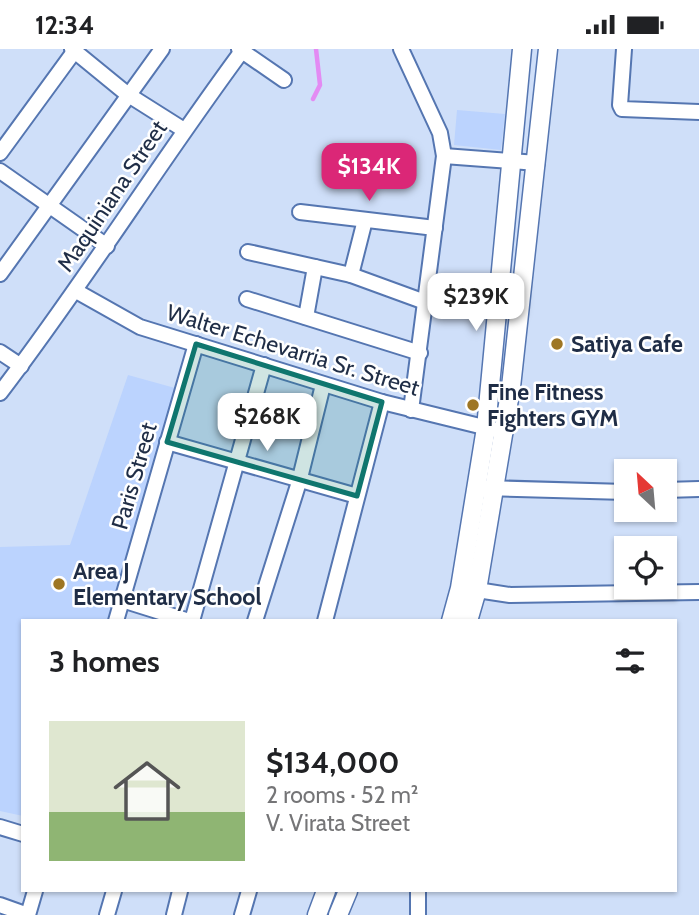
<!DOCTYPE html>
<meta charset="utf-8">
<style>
body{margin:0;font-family:Cabin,sans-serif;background:#f2f2f2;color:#202124;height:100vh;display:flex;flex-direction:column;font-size:26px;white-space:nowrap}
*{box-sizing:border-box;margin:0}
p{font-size:23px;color:#757577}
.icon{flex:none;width:38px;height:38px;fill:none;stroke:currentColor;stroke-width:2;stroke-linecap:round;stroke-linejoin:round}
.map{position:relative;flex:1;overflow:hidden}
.panel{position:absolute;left:21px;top:570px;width:656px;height:273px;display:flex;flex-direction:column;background:#fff;border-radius:0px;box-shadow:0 2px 5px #0004}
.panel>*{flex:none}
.needle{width:46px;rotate:334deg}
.fabs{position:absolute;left:614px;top:410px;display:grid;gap:14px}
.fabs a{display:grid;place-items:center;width:63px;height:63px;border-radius:0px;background:#fff;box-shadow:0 2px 5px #0004;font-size:35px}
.price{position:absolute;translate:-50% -60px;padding:0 16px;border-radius:14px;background:#fff;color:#222;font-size:23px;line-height:46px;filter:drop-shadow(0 2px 4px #0008)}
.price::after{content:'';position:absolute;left:50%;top:42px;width:21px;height:16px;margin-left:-10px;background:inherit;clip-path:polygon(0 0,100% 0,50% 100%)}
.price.selected{background:#db2777;color:#fff}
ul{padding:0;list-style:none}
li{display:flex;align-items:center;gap:21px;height:175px;padding:0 28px}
li span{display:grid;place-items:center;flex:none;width:196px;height:140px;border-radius:0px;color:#555}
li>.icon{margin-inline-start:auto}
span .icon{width:84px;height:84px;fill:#fffc;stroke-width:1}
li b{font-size:30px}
h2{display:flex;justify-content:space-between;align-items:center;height:84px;padding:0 28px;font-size:30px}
.status{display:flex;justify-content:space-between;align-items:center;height:49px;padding:0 35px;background:#fff;direction:ltr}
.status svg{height:19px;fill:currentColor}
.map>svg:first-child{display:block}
.built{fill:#bbd3fe}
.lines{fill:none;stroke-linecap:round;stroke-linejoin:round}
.stream{stroke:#e38bf3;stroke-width:4.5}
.minor-casing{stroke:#5576b1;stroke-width:18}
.major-casing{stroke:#5576b1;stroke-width:21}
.minor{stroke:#fff;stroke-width:14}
.major{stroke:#fff;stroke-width:18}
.marked{fill:#0f766e;fill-opacity:0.2;stroke:#0f766e;stroke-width:5;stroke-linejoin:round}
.poi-dot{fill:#9e7624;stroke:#fff;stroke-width:2.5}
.labels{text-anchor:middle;stroke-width:5;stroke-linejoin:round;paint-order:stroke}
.street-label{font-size:23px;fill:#1f2d46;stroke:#fff}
.poi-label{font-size:23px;font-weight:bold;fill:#1f2d46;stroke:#fff;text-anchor:start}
</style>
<div class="status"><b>12:34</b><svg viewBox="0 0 49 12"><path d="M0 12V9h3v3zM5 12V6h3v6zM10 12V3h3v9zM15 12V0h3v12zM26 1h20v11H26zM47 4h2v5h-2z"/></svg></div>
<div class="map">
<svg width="699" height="866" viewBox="0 0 699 866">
<rect width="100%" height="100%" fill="#cfdff9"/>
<g class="built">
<polygon points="457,61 505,65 501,101 454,96"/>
<polygon points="128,326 175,339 107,572 23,572 23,767 0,762 0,498 70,496"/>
</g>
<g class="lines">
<polyline class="stream" points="313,50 320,36 316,0"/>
<defs>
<g id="minor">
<polyline points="72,0 127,45 184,81"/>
<polyline points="239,0 284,31"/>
<polyline points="401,0 440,84 444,107 411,361"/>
<polyline points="624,0 620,56 622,60 699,63"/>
<polyline points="0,104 76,0"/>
<polyline points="444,107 537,114"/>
<polyline points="0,122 107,197"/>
<polyline points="300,163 435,179"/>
<polyline points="248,203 351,226 425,253"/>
<polyline points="0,225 162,0"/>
<polyline points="351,226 365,171"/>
<polyline points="76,242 140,278 382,353 496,381"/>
<polyline points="247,250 420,304"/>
<polyline points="306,268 315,218"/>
<polyline points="0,303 21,317"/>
<path d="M0,344C85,233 159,114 242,2"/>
<polyline points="167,393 357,447"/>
<polyline points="486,439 626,443"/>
<polyline points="665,441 699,440"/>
<polyline points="477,541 510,546 699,543"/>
<polyline points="122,551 189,572"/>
<polyline points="116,572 196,295"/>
<polyline points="192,572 264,316"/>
<polyline points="255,572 299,433 323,336"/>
<polyline points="325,572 382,353"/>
<polyline points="0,778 23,785"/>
<polyline points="418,842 418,866"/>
<polyline points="0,856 28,866"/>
<polyline points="28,866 35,842"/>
<polyline points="107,866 114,842"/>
<polyline points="174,866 180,842"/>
<polyline points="242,866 249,842"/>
</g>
<g id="major">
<polyline points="451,572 460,539 486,379 522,0"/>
<polyline points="468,572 477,541 511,338 548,0"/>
<polyline points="317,866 326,842"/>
<polyline points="338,866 348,842"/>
</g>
</defs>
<use href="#minor" class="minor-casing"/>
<use href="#major" class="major-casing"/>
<use href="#minor" class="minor"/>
<use href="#major" class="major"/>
</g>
<path class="marked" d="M196,295L382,353L357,447L167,393Z"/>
<g class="poi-dot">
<circle cx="557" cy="295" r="7"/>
<circle cx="473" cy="356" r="7"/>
<circle cx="59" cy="535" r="7"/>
</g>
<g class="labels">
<g class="street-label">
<text transform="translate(112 147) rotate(-56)" y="8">Maquiniana Street</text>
<text transform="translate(293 301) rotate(17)" y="8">Walter Echevarria Sr. Street</text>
<text transform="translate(134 427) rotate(-74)" y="8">Paris Street</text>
</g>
<g class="poi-label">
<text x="571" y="303">Satiya Cafe</text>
<text x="487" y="351">Fine Fitness<tspan x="487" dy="26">Fighters GYM</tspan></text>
<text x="73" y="530">Area J<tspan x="73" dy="26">Elementary School</tspan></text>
</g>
</g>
</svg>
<div class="fabs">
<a><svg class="needle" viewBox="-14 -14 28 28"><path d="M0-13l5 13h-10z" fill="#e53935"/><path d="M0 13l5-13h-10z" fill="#757577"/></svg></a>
<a><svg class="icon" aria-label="locate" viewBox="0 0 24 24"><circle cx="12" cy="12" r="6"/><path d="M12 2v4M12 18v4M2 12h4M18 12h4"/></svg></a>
</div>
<b class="price selected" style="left:369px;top:154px">$134K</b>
<b class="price" style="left:476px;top:284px">$239K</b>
<b class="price" style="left:267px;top:404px">$268K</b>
<section class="panel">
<h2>3 homes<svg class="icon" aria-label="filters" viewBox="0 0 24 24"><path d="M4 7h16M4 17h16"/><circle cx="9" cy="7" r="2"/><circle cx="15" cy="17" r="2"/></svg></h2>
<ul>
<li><span style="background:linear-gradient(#dfe7d0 65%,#8fb573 0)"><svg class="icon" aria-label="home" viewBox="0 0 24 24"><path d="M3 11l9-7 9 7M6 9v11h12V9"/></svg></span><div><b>$134,000</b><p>2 rooms · 52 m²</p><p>V. Virata Street</p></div></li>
</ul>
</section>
</div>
